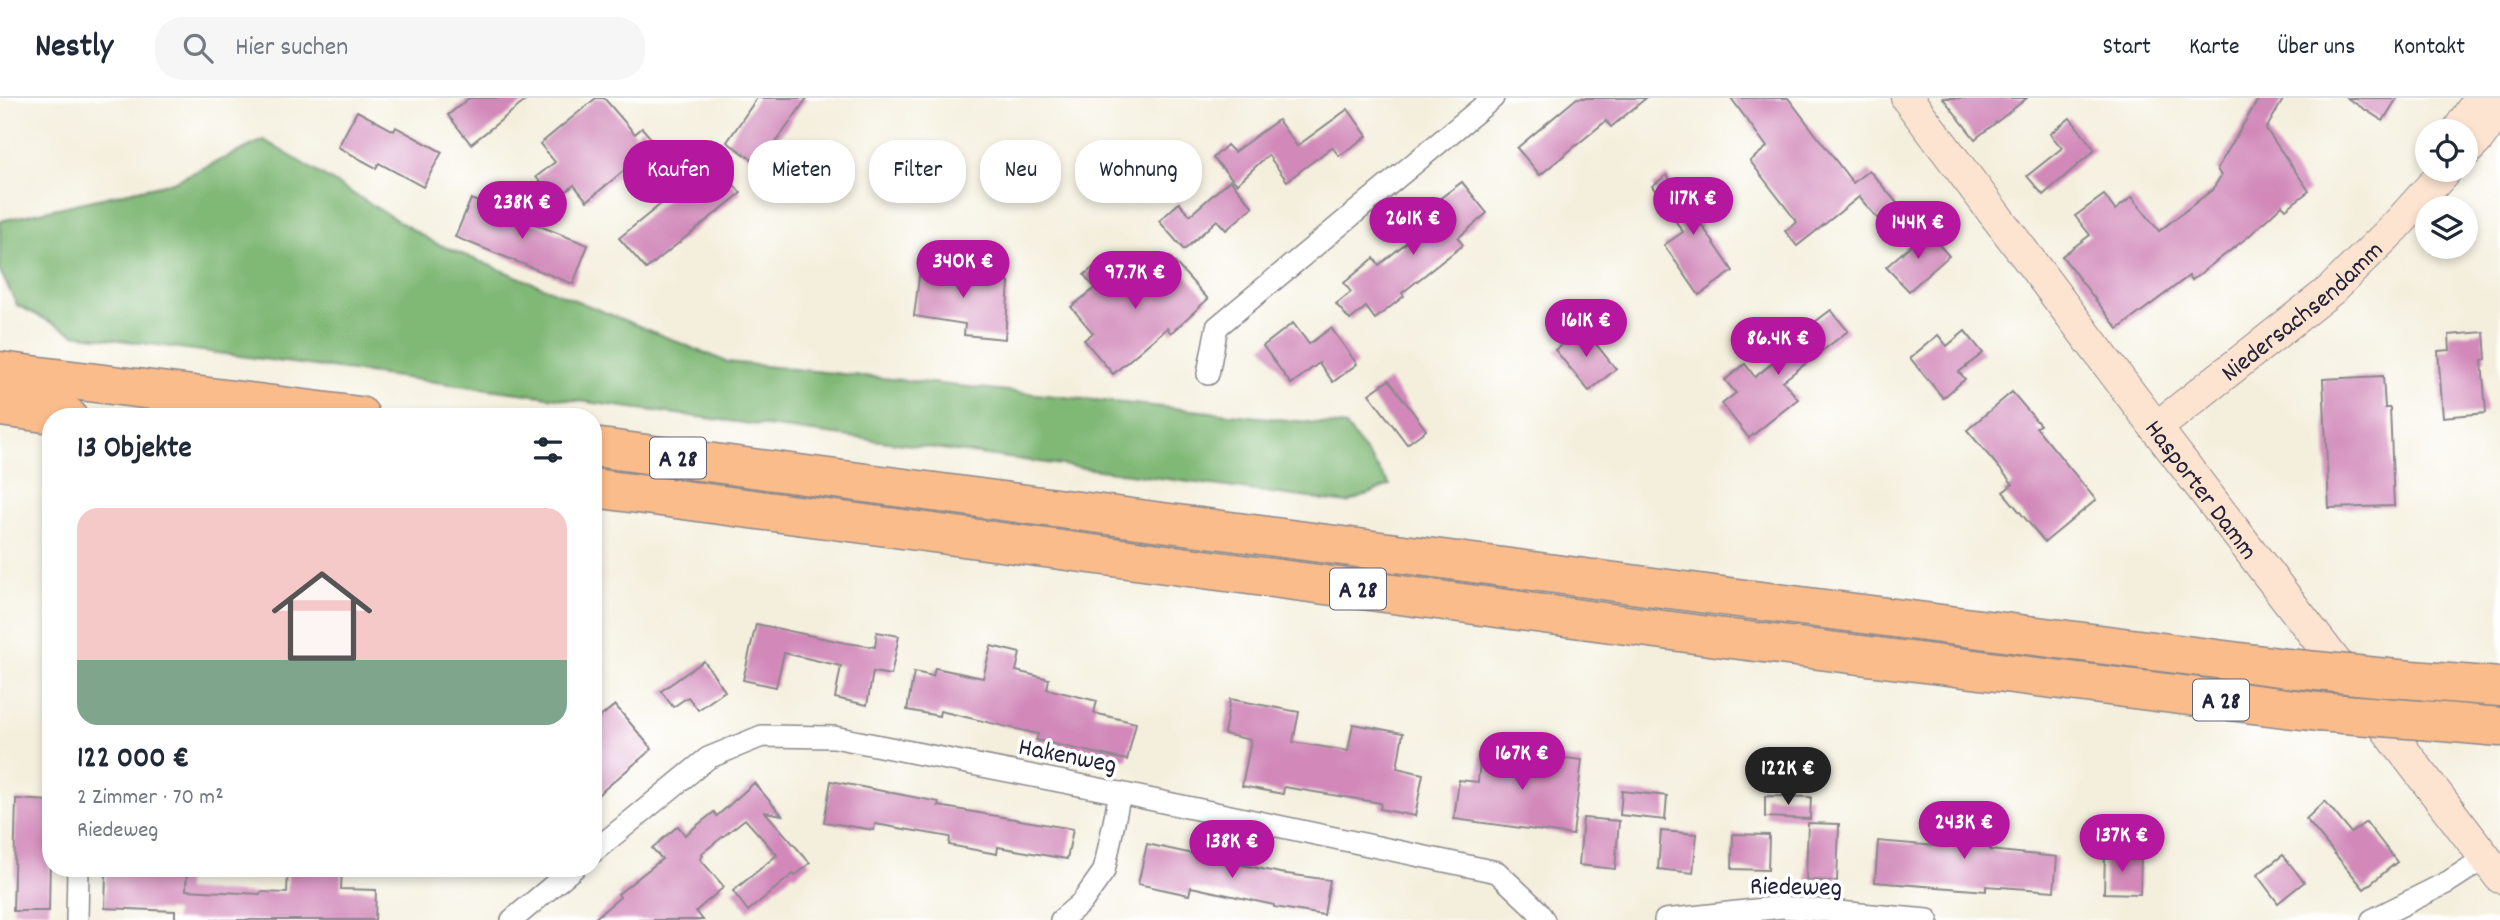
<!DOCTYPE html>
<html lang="de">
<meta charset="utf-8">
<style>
body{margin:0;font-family:Dekko,sans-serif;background:#f6f6f7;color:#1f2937;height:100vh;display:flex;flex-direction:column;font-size:26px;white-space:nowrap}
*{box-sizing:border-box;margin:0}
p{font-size:23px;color:#747a83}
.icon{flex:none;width:38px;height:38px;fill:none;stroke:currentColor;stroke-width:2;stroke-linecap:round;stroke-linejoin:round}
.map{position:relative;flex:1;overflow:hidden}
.sheet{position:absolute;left:42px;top:310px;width:560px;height:469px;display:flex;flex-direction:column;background:#fff;border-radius:28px;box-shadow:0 4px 10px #0003}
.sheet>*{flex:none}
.hud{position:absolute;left:623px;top:42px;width:665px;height:63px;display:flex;gap:14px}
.buttons{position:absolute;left:2415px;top:21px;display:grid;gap:14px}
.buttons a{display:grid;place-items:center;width:63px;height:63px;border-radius:50%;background:#fff;box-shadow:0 4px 10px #0003;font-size:35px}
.price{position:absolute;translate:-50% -60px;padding:0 16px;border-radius:24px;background:#b5179e;color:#fff;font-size:23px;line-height:46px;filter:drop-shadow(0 2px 4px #0008)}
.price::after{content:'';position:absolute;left:50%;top:42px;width:21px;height:16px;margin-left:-10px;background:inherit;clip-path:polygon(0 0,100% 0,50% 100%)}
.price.current{background:#222;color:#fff}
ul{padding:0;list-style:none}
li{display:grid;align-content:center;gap:14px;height:371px;padding:0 35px}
li span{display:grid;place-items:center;height:217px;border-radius:21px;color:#555}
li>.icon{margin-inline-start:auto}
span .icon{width:126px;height:126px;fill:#fffc;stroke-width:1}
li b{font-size:30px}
h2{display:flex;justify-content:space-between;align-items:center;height:84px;padding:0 35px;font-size:30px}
.tag{padding:0 24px;border-radius:28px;background:#fff;box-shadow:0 4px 10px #0003;font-size:24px;line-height:63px}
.tag.current{background:#b5179e;color:#fff}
header{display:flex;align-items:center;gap:42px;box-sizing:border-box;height:98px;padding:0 35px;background:#fff;border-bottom:2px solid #e0e1e3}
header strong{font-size:33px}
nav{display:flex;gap:38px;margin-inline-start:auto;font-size:24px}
.search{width:490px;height:63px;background:#f6f6f7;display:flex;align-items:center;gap:18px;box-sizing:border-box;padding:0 24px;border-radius:28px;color:#747a83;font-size:26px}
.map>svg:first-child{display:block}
.forest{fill:#80b876;stroke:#516d58;stroke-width:2}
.building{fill:#d289ba}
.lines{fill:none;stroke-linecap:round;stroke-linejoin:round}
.minor-casing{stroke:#8b888c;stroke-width:24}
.secondary-casing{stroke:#8b888c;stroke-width:34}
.motorway-casing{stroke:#8b888c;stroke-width:41}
.minor{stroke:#fff;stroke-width:21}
.secondary{stroke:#fde4d1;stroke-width:32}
.motorway{stroke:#fabc8b;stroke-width:38}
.motorway-bridge-casing{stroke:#8b888c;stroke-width:41;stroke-linecap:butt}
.motorway-bridge{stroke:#fabc8b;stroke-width:38}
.labels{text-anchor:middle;stroke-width:7;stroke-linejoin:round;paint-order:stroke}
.shield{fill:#fff;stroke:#646476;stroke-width:2}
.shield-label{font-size:24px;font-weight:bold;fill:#22223b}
.street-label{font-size:26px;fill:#22223b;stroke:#fff}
</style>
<header>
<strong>Nestly</strong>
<div class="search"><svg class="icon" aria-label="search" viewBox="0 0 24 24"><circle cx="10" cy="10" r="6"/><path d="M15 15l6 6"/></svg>Hier suchen</div>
<nav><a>Start</a><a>Karte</a><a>Über uns</a><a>Kontakt</a></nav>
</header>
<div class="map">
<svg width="2500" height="822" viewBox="0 0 2500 822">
<rect width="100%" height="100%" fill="#fff"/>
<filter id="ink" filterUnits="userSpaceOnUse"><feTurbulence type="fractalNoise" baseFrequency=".0143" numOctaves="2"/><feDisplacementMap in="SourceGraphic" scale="14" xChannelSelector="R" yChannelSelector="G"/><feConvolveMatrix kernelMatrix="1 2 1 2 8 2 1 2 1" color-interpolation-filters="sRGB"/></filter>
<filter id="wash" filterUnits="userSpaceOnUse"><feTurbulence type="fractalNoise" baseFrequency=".00686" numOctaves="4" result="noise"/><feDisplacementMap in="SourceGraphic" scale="28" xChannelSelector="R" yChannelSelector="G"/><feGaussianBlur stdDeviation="1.57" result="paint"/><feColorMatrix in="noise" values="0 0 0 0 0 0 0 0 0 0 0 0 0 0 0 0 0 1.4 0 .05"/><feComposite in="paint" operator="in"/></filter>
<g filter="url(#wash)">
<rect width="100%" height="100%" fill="#f4efdd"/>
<polygon class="forest" points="264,42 435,145 727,264 1346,328 1390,387 1347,405 74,236 17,207 0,173 0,123 173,84"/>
<g id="blocks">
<g class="building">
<polygon points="469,0 529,0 471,46 448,17"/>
<polygon points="596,0 604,0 635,36 642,30 656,46 587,103 574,87 556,102 536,79 555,64 540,46"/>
<polygon points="757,0 807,0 760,67 727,44"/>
<polygon points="1577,0 1646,0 1611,29 1606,23 1540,77 1517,50"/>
<polygon points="1731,0 1788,0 1853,85 1869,72 1897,105 1878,121 1859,99 1797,148 1785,133 1797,124 1750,63 1767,49"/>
<polygon points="1943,0 2027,0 1975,41"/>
<polygon points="2259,0 2284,0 2266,31 2309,93 2286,111 2282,107 2249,138 2192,182 2189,178 2118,231 2062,158 2090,137 2075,118 2104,97 2115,112 2132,99 2159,133 2212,92 2221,78 2217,71"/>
<polygon points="2347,0 2397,0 2383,23"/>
<polygon points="1348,11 1367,38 1339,58 1332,49 1287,83 1268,57 1237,86 1213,60 1227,47 1234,54 1278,22 1297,48"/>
<polygon points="357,13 394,33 396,29 442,54 423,89 379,65 376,70 338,49"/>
<polygon points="2070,20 2095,52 2043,97 2027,78 2062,50 2050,36"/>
<polygon points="714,63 741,95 646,171 619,140"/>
<polygon points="1667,77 1684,102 1702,89 1717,110 1699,123 1733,173 1699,197 1664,147 1683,134 1652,88"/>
<polygon points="1230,82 1253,109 1226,132 1217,122 1184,152 1159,123 1179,105 1190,117"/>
<polygon points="1462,84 1487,115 1458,140 1463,147 1402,195 1404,198 1375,221 1366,209 1350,222 1336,206 1351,194 1344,185 1374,160 1379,167 1446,112 1438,102"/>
<polygon points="471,101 588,147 573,186 455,139"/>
<polygon points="1927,133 1949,158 1909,193 1886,169"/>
<polygon points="1170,159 1208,201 1171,235 1167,230 1113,276 1084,242 1093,235 1071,209 1095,190 1084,177 1100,164 1128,197"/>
<polygon points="921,164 973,170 972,180 1009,184 1005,241 964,237 965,226 914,218"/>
<polygon points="1831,212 1848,233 1783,283 1798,301 1749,340 1722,306 1736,295 1725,282 1745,266 1755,279 1795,247 1791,242"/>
<polygon points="1293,225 1309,246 1331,230 1357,266 1333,284 1319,265 1291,286 1263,248"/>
<polygon points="1583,230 1616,271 1589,293 1555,252"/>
<polygon points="1965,233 1983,255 1959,274 1965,281 1943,300 1910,260 1938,237 1947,248"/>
<polygon points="2484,234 2486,261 2482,262 2486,315 2443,319 2438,253 2450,252 2449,237"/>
<polygon points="2383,278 2385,310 2390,310 2394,408 2329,410 2323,281"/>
<polygon points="1389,282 1426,332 1407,346 1369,296"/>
<polygon points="2012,294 2040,327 2036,329 2096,402 2045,444 2003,394 2013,386 1967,332"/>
<polygon points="756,526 846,545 875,549 877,534 899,538 891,577 873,574 867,607 835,600 841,568 784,555 776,589 743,582"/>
<polygon points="991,548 1020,555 1016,573 1049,581 1047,591 1097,603 1094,615 1136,625 1127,662 1036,642 1038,636 940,613 939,618 907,612 914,574 933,578 935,570 983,580"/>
<polygon points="704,563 725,593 698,612 688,599 673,609 661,593"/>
<polygon points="1230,601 1299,614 1293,644 1348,653 1353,626 1403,635 1397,670 1423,676 1415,718 1380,711 1381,705 1284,689 1283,696 1242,688 1251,642 1224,636"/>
<polygon points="615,607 652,651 593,701 593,625"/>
<polygon points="1481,651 1582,662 1573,737 1454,721 1459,682 1478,684"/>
<polygon points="831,683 939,704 938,708 1073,731 1067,761 998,749 997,756 949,747 950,739 875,726 874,732 824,724"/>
<polygon points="754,685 782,717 765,714 810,765 795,778 793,776 748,813 733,793 777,757 745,721 701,756 703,758 700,761 724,789 696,813 703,822 593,822 620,799 618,796 662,761 652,750 678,728 685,737 714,714 717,718"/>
<polygon points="1622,693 1667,698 1665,722 1620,717"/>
<polygon points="1765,698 1811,699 1810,721 1765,719"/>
<polygon points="16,701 51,703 49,813 13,813"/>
<polygon points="2325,703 2351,735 2366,724 2397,764 2364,791 2306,721"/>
<polygon points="1952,711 1993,715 1990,752 2057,759 2054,793 1986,788 1986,793 1875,784 1878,743 1948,749"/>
<polygon points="1583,720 1619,723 1615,771 1579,767"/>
<polygon points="1808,725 1839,726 1837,783 1806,782"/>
<polygon points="1661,733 1697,736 1693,775 1658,771"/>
<polygon points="1733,736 1769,737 1768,772 1732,771"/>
<polygon points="1147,746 1280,775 1330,782 1324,817 1274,809 1274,807 1191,789 1189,797 1138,786"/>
<polygon points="2105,756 2141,757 2140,796 2104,795"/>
<polygon points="2283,757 2304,784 2278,805 2257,777"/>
<polygon points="123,770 187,770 186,792 260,796 261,794 287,795 288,770 342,770 341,791 376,792 375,822 175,822 175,813 105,810 106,775 122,776"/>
</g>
</g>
</g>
<g filter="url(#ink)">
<use href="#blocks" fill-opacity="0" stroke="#8b888c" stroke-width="2"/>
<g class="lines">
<defs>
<g id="minor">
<polyline points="1208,276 1217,229 1493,0"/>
<polyline points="593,754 708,660 762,638 834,639 1120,695 1497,774 1536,811 1544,822"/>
<polyline points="77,822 78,770"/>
<polyline points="512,822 574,770"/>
<polyline points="1061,822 1082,804 1104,773 1120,695"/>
<polyline points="1665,822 1782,809 1928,822"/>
<polyline points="2372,822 2448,784 2485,760"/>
</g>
<g id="secondary">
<path id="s1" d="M1907,0L2156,330L2500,779"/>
<polyline points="2458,33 2480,0"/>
<polyline points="2466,53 2478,41 2500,11"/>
<path id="s2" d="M2156,330L2331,192L2396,128L2446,72"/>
</g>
<g id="motorway">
<polyline points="0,273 360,318"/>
<polyline points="0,309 67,318"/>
<polyline points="593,349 1737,500 2287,570"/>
<polyline points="593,390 1732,541 2318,614"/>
<polyline points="2387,580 2500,589"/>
<polyline points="2420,622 2500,629"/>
</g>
</defs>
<use href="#minor" class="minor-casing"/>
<use href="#secondary" class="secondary-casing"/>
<use href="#motorway" class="motorway-casing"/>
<use href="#minor" class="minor"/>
<use href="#secondary" class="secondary"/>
<use href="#motorway" class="motorway"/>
<defs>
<g id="motorway-bridge">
<polyline points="2287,570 2387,580"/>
<polyline points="2318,614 2420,622"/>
</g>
</defs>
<use href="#motorway-bridge" class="motorway-bridge-casing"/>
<use href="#motorway-bridge" class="motorway-bridge"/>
</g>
</g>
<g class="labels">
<g class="shield">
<rect x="650" y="339.5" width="56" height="41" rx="5"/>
<rect x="1330" y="470.5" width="56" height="41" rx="5"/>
<rect x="2193" y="581.5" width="56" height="41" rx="5"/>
</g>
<g class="shield-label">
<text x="678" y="368">A 28</text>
<text x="1358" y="499">A 28</text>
<text x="2221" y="610">A 28</text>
</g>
<g class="street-label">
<text dy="9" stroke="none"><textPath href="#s2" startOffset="187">Niedersachsendamm</textPath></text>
<text dy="9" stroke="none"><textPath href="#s1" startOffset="490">Hasporter Damm</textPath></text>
<text transform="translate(1068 656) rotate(11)" y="9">Hakenweg</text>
<text transform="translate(1796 787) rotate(1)" y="9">Riedeweg</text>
</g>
</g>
</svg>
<div class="buttons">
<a><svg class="icon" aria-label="locate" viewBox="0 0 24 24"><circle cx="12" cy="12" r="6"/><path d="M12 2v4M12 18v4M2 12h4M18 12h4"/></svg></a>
<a><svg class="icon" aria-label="layers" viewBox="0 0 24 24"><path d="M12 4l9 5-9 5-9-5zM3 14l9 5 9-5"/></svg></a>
</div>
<b class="price" style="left:1693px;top:139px">117K €</b>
<b class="price" style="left:522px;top:143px">238K €</b>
<b class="price" style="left:1413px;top:159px">261K €</b>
<b class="price" style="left:1918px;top:163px">144K €</b>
<b class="price" style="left:963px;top:202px">340K €</b>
<b class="price" style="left:1135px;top:213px">97.7K €</b>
<b class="price" style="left:1586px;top:261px">161K €</b>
<b class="price" style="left:1778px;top:279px">86.4K €</b>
<b class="price" style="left:1522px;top:694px">167K €</b>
<b class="price current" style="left:1788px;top:709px">122K €</b>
<b class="price" style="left:1964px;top:763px">243K €</b>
<b class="price" style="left:2122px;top:776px">137K €</b>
<b class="price" style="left:1232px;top:782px">138K €</b>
<div class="hud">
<a class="tag current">Kaufen</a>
<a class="tag">Mieten</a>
<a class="tag">Filter</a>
<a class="tag">Neu</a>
<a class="tag">Wohnung</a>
</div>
<section class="sheet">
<h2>13 Objekte<svg class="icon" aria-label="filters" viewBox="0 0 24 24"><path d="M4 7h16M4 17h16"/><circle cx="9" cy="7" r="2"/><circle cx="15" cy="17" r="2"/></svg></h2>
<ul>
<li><span style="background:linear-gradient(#f6c9c9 70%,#7fa58c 0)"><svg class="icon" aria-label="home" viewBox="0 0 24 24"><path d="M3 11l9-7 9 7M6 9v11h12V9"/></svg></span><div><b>122 000 €</b><p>2 Zimmer · 70 m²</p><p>Riedeweg</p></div></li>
</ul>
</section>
</div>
